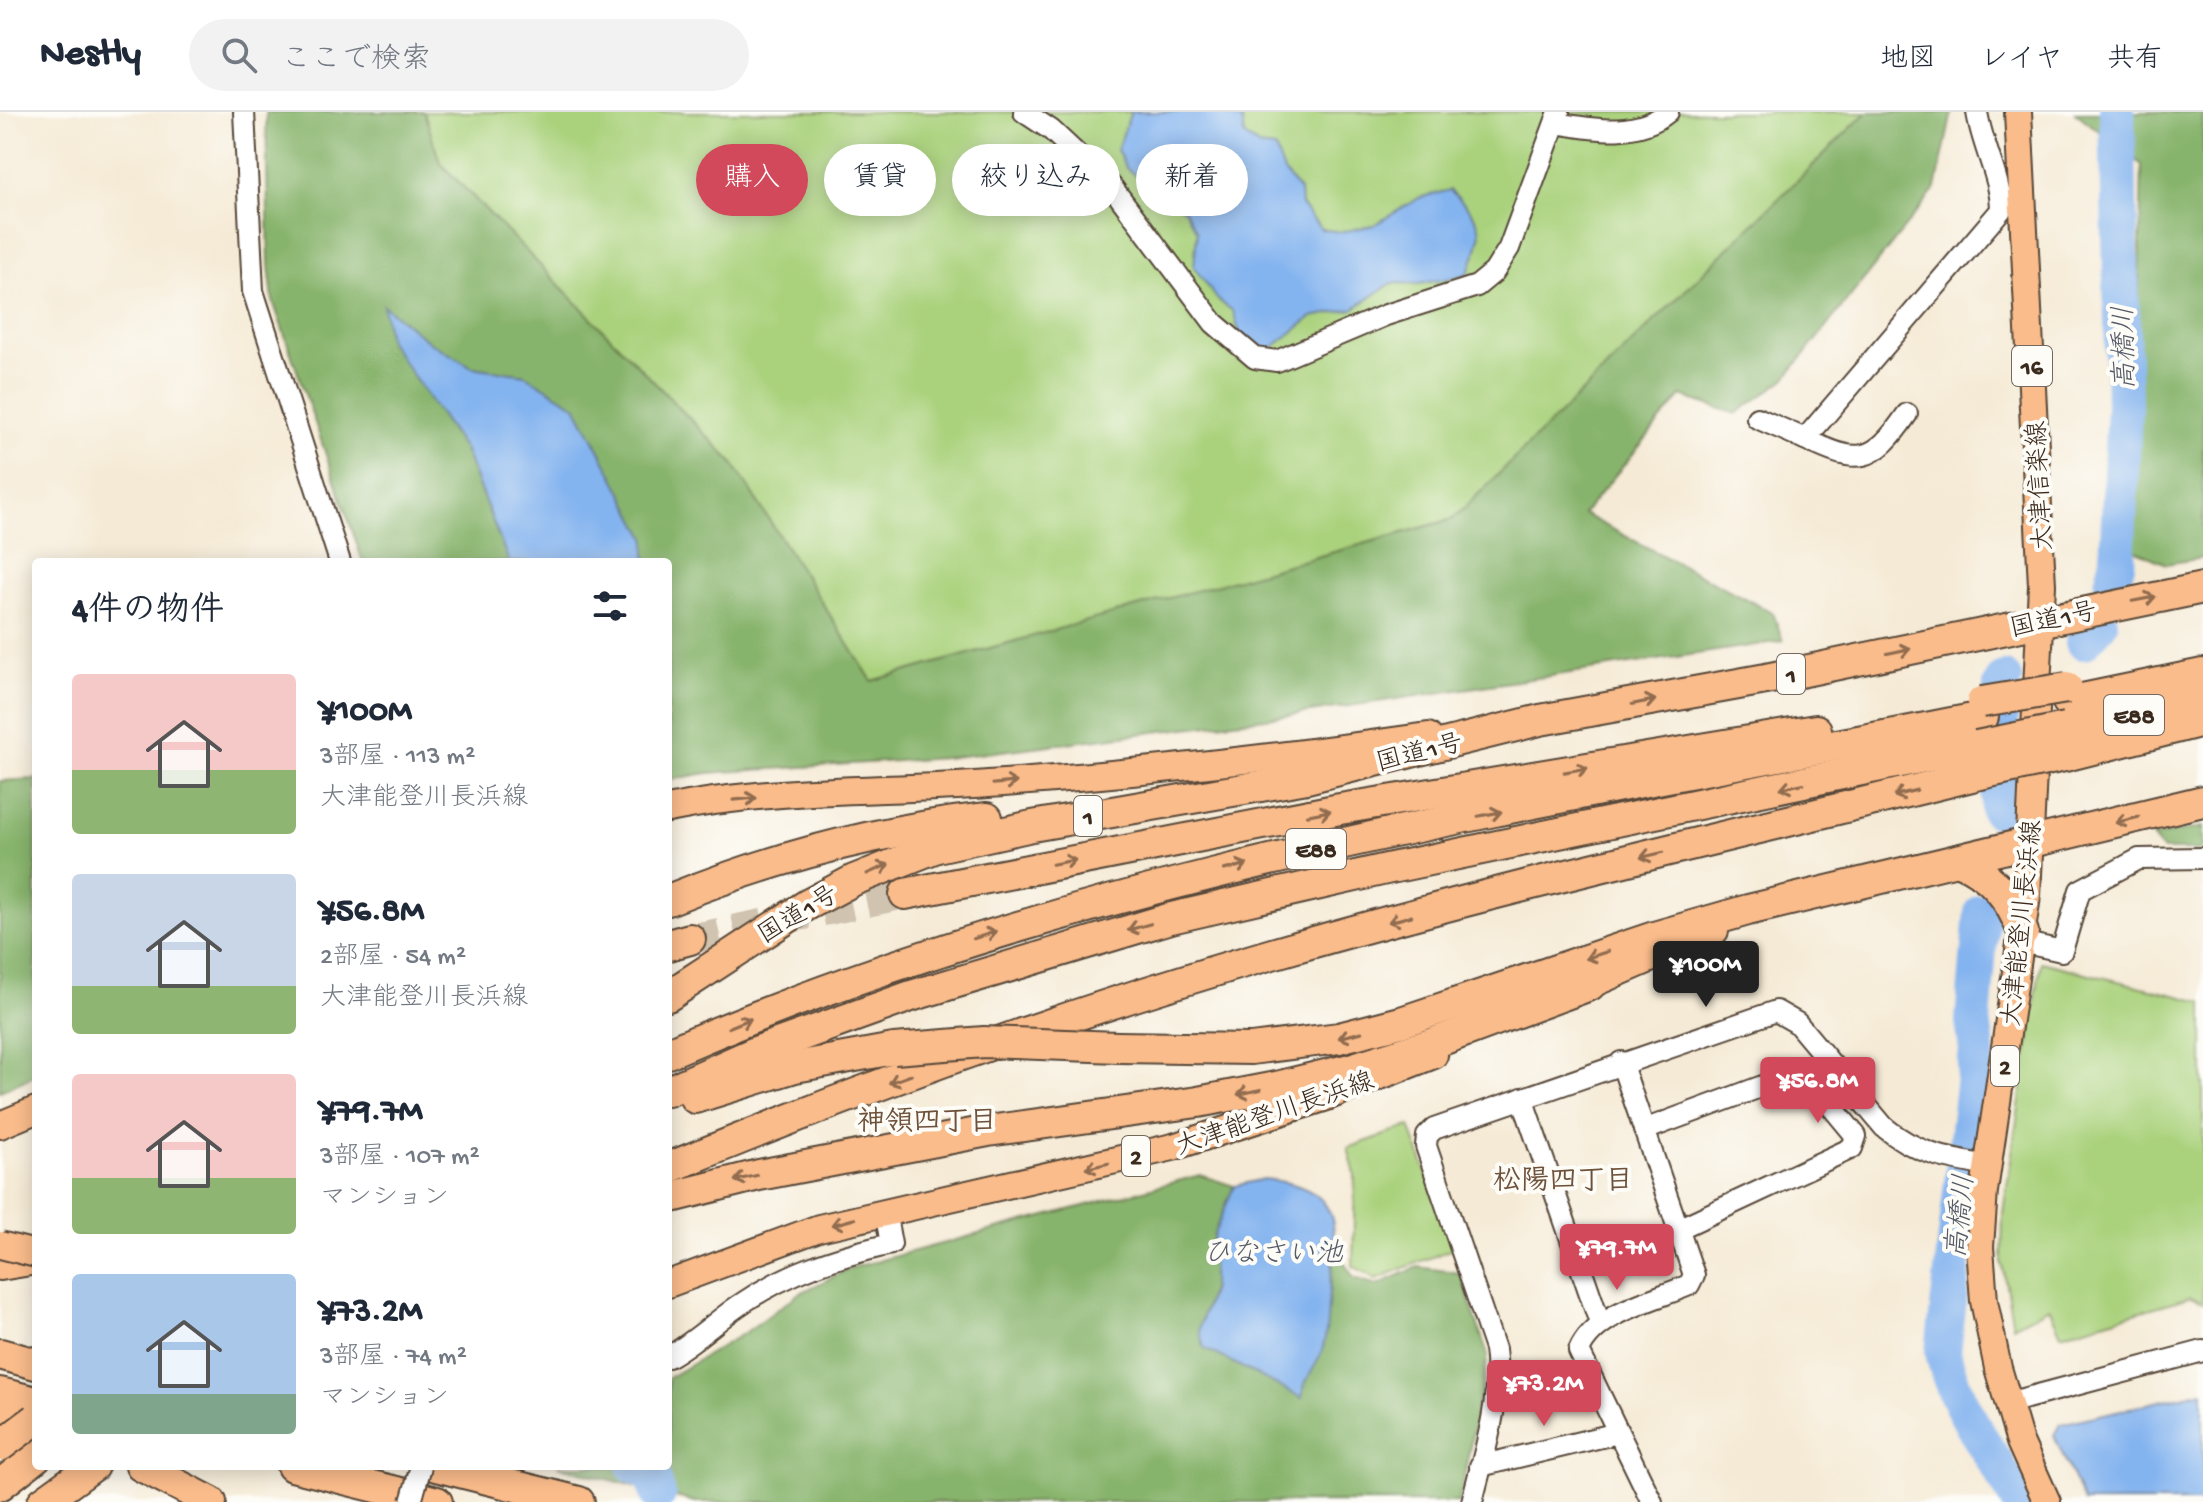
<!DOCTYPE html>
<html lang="ja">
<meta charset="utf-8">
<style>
body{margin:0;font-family:"Gochi Hand","Klee One",sans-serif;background:#f2f2f3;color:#1f2937;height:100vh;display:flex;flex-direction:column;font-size:30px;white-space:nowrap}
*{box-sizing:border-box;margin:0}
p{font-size:26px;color:#747a83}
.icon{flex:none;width:44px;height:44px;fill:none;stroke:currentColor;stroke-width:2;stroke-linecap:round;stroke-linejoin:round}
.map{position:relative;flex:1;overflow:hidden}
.side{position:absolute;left:32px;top:446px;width:640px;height:912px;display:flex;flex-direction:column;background:#fff;border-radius:8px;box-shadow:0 4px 20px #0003}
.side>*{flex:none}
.banner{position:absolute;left:696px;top:32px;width:760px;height:72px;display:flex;gap:16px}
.price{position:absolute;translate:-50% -68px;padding:0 18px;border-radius:8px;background:#d1495b;color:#fff;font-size:26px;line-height:52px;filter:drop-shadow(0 2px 4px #0008)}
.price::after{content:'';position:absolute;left:50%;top:48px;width:24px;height:18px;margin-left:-12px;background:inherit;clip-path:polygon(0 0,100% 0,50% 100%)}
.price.current{background:#222;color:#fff}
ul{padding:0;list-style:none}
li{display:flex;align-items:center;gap:24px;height:200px;padding:0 40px}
li span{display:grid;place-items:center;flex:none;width:224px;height:160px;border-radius:8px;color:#555}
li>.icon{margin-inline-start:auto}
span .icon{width:96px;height:96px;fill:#fffc;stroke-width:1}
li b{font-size:34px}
h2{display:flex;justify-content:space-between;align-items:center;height:96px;padding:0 40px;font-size:34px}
.tag{padding:0 28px;border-radius:36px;background:#fff;box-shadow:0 4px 20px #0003;font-size:28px;line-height:72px}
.tag.current{background:#d1495b;color:#fff}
header{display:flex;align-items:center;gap:48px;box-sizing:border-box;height:112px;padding:0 40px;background:#fff;border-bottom:2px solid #e0e1e3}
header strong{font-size:38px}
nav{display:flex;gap:44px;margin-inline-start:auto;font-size:28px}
.search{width:560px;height:72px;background:#f2f2f3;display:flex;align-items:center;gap:20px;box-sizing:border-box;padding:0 28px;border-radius:44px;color:#747a83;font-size:30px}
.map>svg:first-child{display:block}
.green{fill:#aad27d;stroke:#727e4e;stroke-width:2}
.forest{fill:#87b46c;stroke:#616f45;stroke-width:2}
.water{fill:#84b4ef;stroke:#606f86;stroke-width:2}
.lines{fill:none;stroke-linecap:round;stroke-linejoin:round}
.river{stroke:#84b4ef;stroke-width:36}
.highway-tunnel{stroke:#d0c4b0;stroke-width:30;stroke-dasharray:30 15;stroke-linecap:butt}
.minor-casing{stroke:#574739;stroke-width:24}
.major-casing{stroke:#574739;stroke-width:30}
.highway-casing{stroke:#574739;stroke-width:34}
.minor{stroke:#fff;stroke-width:20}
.major{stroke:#fabc8b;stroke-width:26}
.highway{stroke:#fabc8b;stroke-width:30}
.minor-bridge-casing{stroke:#574739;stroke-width:24;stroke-linecap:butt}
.major-bridge-casing{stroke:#574739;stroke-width:30;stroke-linecap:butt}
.highway-bridge-casing{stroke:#574739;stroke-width:34;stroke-linecap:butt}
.minor-bridge{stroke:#fff;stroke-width:20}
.major-bridge{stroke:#fabc8b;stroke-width:26}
.highway-bridge{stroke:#fabc8b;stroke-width:30}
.oneway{stroke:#916c4f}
.labels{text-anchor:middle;stroke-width:8;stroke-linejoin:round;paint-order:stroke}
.shield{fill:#fdfcf7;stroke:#75695f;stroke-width:2}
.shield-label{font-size:24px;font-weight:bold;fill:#3b2a1e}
.street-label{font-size:26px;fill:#3b2a1e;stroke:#fdfcf7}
.water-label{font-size:28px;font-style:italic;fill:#555a67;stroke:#fdfcf7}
.neighbourhood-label{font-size:28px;font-weight:bold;fill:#6e513a;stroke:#fdfcf7}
</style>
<header>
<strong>Nestly</strong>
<div class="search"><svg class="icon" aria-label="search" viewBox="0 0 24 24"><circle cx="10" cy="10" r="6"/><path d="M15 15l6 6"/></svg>ここで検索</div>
<nav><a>地図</a><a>レイヤ</a><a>共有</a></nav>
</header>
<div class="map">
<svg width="2203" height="1390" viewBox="0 0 2203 1390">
<rect width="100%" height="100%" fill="#fdfcf7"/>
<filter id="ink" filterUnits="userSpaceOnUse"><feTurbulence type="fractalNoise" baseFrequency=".0125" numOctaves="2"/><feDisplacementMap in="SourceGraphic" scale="16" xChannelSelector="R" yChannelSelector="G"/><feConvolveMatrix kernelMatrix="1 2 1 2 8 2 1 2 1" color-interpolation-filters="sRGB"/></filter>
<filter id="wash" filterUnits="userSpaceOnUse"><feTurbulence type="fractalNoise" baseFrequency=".006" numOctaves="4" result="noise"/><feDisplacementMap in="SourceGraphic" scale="32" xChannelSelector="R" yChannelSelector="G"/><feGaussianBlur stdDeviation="1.8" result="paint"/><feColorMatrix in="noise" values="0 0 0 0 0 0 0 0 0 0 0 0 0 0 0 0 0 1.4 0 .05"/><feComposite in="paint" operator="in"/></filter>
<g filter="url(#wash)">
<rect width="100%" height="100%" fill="#f5ead5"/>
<g class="green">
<polygon points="424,0 1867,0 1453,407 872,569 732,350 440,51"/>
<polygon points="2041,850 2203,890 2203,1190 2190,1185 2061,1222 2049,1195 2013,1214 2002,1151 2003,1101"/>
<polygon points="1410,1014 1453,1137 1376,1167 1353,1154 1355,1062 1348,1036"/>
</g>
<g class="forest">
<polygon points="266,0 424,0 440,51 732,350 872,569 1453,407 1867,0 1952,0 1936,76 1785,267 1736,302 1681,284 1583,402 1773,501 1783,529 1290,603 945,646 707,661 668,668 668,450 646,450 646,426 525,263 472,255 428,229 384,194 389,229 464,337 509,450 363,450 273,189 269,153"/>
<polygon points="2075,0 2203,0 2203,446 2166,452 2132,437 2142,53"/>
<polygon points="36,667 36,963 0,979 0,669"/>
<polygon points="2203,715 2203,738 2163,738 2152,725"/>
<polygon points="1200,1063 1234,1074 1213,1124 1212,1175 1199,1217 1254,1259 1302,1285 1303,1273 1321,1240 1335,1137 1354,1166 1377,1173 1418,1155 1460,1161 1488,1243 1459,1390 695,1390 558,1354 668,1354 668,1266 746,1220 800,1181 851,1156"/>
</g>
<g class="water">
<path d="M1131,0H1222L1242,8L1244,23L1258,34L1275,36L1284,60L1300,79L1301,93L1321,117L1341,120L1374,113L1419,86L1450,78C1486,112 1486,118 1467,163L1419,172L1392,171L1353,197L1312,205L1271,237L1254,236L1241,226L1233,199L1218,188L1194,155L1197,120L1185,99L1126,56L1117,38Z"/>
<polygon points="383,193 428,229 472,255 525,263 576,294 646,426 646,450 509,450 464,337 389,229"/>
<path d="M1263,1067C1345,1075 1338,1114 1329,1180C1327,1199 1328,1223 1321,1241C1315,1258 1303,1267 1302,1286L1204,1236L1199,1217L1212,1176L1213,1124L1234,1074Z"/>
<polygon points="2203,1279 2203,1390 2084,1390 2054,1323 2060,1312"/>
</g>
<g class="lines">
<g class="river">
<polyline points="2112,471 2117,452 2124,293 2117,0"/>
<polyline points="2083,530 2100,511"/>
<polyline points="1998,698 2001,573 2004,567"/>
<path d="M1982,800L1973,909L1977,938L1943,1240C1954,1296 1992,1340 2019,1390"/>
<polyline points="634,1354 652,1363 658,1382"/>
</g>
</g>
</g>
<g filter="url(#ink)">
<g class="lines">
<polyline class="highway-tunnel" points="690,827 905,782"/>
<defs>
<g id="minor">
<polyline points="244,0 253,179 340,450"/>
<polyline points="1024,0 1051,18 1112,75 1214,211 1255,246 1277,249 1386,203 1477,174 1494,160 1509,136 1559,0"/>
<path d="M1556,11C1593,17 1636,26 1668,0"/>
<path d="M1757,306L1805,327L2001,98C2001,66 1982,34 1977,0"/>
<path d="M1805,327C1858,353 1873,352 1907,302"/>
<polyline points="2021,830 2062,839 2080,778 2139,747 2203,746"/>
<path d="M1621,950L1694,1163L1689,1173C1652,1189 1595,1201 1579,1239L1652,1390"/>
<polyline points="1522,986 1600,1211"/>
<polyline points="1644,1018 1795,962 1812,971 1856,1024 1852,1036 1678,1117"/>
<path d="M668,1245C693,1231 715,1210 738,1194C787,1160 835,1145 891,1132L885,1099"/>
<polyline points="2008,1291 2203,1239"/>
<polyline points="1480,1354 1618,1321"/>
<path d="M1472,1390C1484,1340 1502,1289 1495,1237L1426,1034L1427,1024L1434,1017L1776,899L1797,911L1884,1015C1916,1042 1948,1047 1989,1054"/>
</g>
<g id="major">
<polyline points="2018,0 2042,473 2027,784 1984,1079 1980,1135 1984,1189 1998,1256 2020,1330 2047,1390"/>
<path d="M668,697C772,675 883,680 988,672C1135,662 1282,645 1428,624"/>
<polyline points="1571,881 1715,819"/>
<polyline points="0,1013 36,998"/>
<polyline points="668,1172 819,1116 1173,1035 1324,986 1434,943"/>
</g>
<g id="highway">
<polyline points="2068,590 2203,562"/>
<polyline points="2066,616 2203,590"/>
<polyline points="2069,643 2203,609"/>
<path d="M1957,748C1993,763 2009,785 2023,820"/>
<polyline points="905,782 1340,697 1816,618"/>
<path d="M668,788C770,747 877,718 987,706"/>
<polyline points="668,833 690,827"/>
<polyline points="668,884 807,793 854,768 937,735 1032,714 1307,666 1540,608 1766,567 2203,476"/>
<polyline points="1118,935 1251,937 1339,926 1401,910 1654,825 1748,798 2203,689"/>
<path d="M668,941C1086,759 1539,692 1983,605"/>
<polyline points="668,979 758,939 911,884 1171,806 1386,757 1977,634"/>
<polyline points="695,986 795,955 894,937"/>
<path d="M668,1056C865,975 1068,901 1272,842C1506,774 1744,721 1980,662"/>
<polyline points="668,1086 759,1063 988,1019 1198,990 1276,975 1350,957 1431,932 1590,873"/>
<polyline points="0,1153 36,1147"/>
<polyline points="0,1242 36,1252"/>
<polyline points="0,1281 36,1290"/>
<polyline points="0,1308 36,1319"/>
<polyline points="141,1354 211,1390"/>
<polyline points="292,1354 437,1390"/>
<polyline points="436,1354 579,1390"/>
<polyline points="0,1373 36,1345"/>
<polyline points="43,1390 93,1354"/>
</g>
</defs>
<use href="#minor" class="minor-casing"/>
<use href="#major" class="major-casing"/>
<use href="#highway" class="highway-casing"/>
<use href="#minor" class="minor"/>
<use href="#major" class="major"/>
<use href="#highway" class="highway"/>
<defs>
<polyline id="minor-bridge" points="411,1390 421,1354"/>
<polyline id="major-bridge" points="0,1133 36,1142"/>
<g id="highway-bridge">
<polyline points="1982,590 2067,576"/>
<polyline points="1977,634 2066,616"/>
<polyline points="1980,662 2069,643"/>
<polyline points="894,937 984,930 1118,935"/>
<polyline points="0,1334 36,1307"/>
</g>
</defs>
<use href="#minor-bridge" class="minor-bridge-casing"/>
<use href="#major-bridge" class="major-bridge-casing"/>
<use href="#highway-bridge" class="highway-bridge-casing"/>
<use href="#minor-bridge" class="minor-bridge"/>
<use href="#major-bridge" class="major-bridge"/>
<use href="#highway-bridge" class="highway-bridge"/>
</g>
<defs><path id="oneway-shaft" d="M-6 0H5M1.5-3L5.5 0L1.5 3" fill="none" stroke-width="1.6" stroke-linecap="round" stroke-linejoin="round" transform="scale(2)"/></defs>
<g class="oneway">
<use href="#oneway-shaft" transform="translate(2144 487) rotate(-11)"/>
<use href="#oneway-shaft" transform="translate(1899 539) rotate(-12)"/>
<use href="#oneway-shaft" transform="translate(1644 590) rotate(-11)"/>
<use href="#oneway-shaft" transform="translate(1576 658) rotate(-10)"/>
<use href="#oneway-shaft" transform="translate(1005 671) rotate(-5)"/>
<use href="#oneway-shaft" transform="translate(1792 674) rotate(168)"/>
<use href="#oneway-shaft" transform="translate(1905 681) rotate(166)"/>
<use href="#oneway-shaft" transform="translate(745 687) rotate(-5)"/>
<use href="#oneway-shaft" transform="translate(1319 701) rotate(-11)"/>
<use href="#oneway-shaft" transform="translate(1490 702) rotate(-11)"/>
<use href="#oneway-shaft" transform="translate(2127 708) rotate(166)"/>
<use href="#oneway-shaft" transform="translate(1652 743) rotate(167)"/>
<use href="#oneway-shaft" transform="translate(1064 750) rotate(-11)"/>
<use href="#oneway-shaft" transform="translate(1236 755) rotate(-14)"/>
<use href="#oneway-shaft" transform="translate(878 757) rotate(-24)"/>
<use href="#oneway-shaft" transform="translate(1400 807) rotate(165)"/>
<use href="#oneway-shaft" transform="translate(1139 815) rotate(164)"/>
<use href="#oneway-shaft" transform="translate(985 823) rotate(-18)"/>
<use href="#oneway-shaft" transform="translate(1597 843) rotate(162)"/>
<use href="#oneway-shaft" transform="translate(740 911) rotate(-22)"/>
<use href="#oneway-shaft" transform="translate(1350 923) rotate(166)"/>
<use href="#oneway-shaft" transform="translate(900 967) rotate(160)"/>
<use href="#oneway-shaft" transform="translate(1249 980) rotate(168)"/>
<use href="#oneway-shaft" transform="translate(1097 1054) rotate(167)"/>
<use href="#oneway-shaft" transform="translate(746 1066) rotate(167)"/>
<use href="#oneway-shaft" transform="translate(843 1110) rotate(165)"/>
</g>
</g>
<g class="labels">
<g class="shield">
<rect x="2012" y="234" width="40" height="40" rx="6"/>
<rect x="1777" y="542" width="28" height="40" rx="6"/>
<rect x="2104" y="583" width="60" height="40" rx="6"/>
<rect x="1074" y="684" width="28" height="40" rx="6"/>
<rect x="1286" y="717" width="60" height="40" rx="6"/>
<rect x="1991" y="934" width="28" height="40" rx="6"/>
<rect x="1122" y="1024" width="28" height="40" rx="6"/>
</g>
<g class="shield-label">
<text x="2032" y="262">16</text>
<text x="1791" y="570">1</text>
<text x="2134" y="611">E88</text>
<text x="1088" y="712">1</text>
<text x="1316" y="745">E88</text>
<text x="2005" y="962">2</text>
<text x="1136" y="1052">2</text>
</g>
<g class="street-label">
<text transform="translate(2038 374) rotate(-93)" y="9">大津信楽線</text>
<text transform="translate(2053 506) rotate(-12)" y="9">国道1号</text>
<text transform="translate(1419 639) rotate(-14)" y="9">国道1号</text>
<text transform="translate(797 801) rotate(-31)" y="9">国道1号</text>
<text transform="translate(2020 811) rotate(-84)" y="9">大津能登川長浜線</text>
<text transform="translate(1274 1000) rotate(-19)" y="9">大津能登川長浜線</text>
</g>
<g class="water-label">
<text transform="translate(2122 236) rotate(-91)" y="10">高橋川</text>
<text transform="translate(1958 1104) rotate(-84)" y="10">高橋川</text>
<text x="1273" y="1149">ひなさい池</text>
</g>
<g class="neighbourhood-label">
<text x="927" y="1017">神領四丁目</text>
<text x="1563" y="1076">松陽四丁目</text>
</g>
</g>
</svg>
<b class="price current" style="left:1706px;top:897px">¥100M</b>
<b class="price" style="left:1818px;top:1013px">¥56.8M</b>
<b class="price" style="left:1617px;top:1180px">¥79.7M</b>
<b class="price" style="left:1544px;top:1316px">¥73.2M</b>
<div class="banner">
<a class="tag current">購入</a>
<a class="tag">賃貸</a>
<a class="tag">絞り込み</a>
<a class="tag">新着</a>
</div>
<section class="side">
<h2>4件の物件<svg class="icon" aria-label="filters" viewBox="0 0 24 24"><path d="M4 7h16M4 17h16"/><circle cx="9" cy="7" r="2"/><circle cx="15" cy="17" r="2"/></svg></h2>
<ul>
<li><span style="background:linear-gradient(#f6c9c9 60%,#8fb573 0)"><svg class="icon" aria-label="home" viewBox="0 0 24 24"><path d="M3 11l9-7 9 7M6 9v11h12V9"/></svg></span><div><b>¥100M</b><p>3部屋 · 113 m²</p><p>大津能登川長浜線</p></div></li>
<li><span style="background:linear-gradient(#c9d6e8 70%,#8fb573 0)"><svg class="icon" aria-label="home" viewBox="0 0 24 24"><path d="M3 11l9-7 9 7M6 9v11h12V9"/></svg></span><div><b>¥56.8M</b><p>2部屋 · 54 m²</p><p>大津能登川長浜線</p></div></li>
<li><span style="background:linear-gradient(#f6c9c9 65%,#8fb573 0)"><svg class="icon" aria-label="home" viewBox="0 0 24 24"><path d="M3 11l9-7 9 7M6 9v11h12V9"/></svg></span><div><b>¥79.7M</b><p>3部屋 · 107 m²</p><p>マンション</p></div></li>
<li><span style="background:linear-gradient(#a9c7e8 75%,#7fa58c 0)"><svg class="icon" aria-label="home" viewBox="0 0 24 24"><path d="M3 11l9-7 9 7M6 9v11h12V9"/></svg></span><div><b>¥73.2M</b><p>3部屋 · 74 m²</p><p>マンション</p></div></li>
</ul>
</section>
</div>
